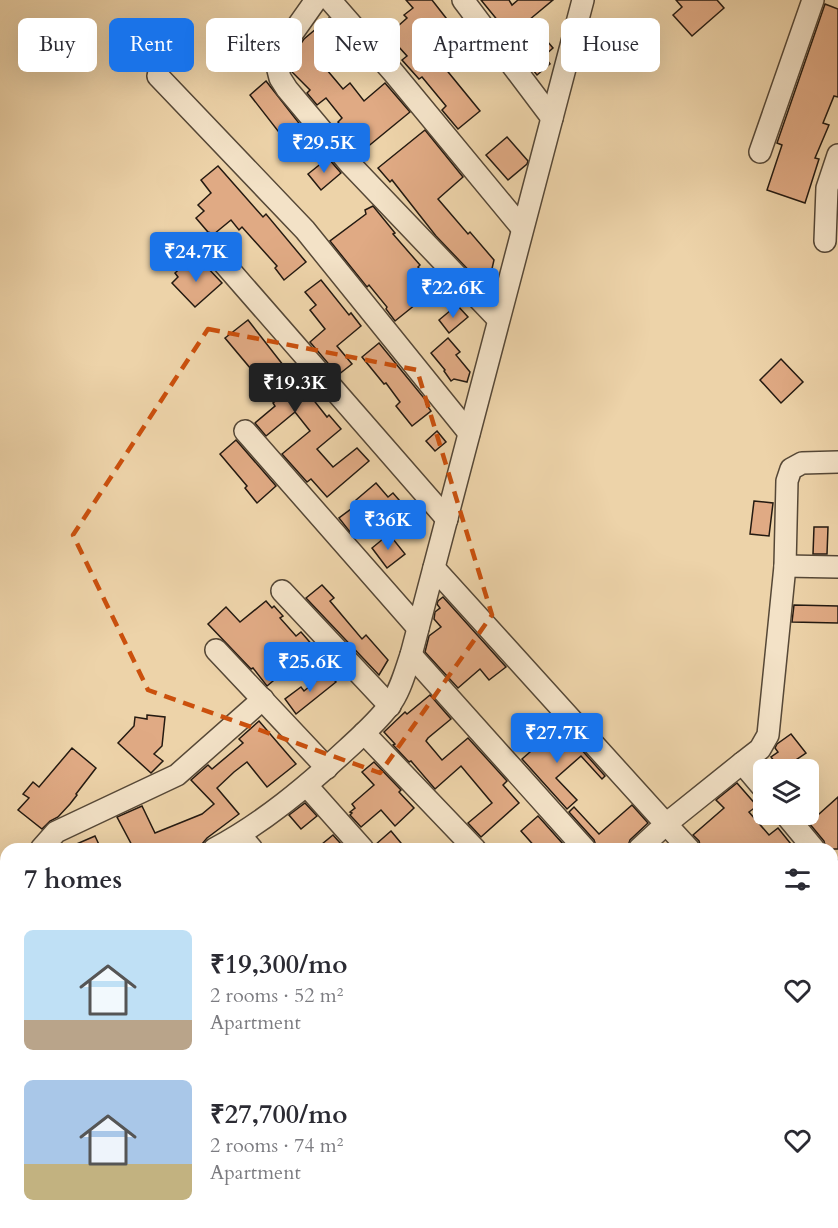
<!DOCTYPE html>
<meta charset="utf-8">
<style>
body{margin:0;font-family:Cardo,serif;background:#f2f2f3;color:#2b2b33;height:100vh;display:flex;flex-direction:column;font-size:22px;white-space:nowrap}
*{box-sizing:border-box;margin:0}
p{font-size:20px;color:#7c7c81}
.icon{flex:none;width:33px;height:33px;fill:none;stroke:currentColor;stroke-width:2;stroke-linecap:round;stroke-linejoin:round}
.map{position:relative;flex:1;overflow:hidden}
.side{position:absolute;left:0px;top:843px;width:838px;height:386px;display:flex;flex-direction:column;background:#fff;border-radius:18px 18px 0 0;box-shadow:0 6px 24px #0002}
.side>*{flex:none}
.guide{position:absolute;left:18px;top:18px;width:802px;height:54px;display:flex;gap:12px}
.tools{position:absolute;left:753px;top:759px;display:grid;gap:12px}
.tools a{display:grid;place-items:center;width:66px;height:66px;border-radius:9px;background:#fff;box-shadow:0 6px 24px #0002;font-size:30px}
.price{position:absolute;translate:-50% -51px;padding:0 14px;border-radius:6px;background:#1a73e8;color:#fff;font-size:20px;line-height:39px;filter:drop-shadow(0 2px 3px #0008)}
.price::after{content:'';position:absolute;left:50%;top:36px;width:18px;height:14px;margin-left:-9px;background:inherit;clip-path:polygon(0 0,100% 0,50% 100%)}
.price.selected{background:#222;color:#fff}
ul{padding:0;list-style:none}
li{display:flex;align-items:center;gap:18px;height:150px;padding:0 24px}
li span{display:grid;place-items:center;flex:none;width:168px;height:120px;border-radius:9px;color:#555}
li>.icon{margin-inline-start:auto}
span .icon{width:72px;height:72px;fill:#fffc;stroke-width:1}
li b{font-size:26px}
h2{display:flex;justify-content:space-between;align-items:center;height:72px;padding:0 24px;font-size:26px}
.chip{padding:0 21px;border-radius:9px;background:#fff;box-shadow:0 6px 24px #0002;font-size:21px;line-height:54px}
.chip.selected{background:#1a73e8;color:#fff}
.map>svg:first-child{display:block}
.building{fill:#e0aa84;stroke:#241a11;stroke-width:1.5}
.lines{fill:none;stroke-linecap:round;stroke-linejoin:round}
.minor-casing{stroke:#564837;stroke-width:24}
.minor{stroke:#f3e2c7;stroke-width:21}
.marked{fill:none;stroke:#cb500d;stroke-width:4.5;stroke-dasharray:12 8;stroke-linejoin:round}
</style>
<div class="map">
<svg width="838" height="1228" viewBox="0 0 838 1228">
<rect width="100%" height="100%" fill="#edd3a9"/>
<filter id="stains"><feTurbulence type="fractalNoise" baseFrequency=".00333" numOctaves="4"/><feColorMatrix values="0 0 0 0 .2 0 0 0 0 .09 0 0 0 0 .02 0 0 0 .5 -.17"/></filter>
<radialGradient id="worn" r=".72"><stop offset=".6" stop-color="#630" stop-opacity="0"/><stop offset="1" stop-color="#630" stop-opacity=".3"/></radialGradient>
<g class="building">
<polygon points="406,0 432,0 450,23 453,20 468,39 440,62 480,111 458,129 442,110 446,106 422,77 419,79 402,60 407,56 388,35 407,18 404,15 413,8"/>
<polygon points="481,0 509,0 512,5 518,0 553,0 529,20 553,48 544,56 550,64 537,75 514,47 517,44"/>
<polygon points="676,0 717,0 724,8 692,36 673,15 682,7"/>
<polygon points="825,4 838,9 838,97 834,96 823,123 829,125 815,158 819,159 805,203 767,190 782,145 777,143"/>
<polygon points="329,18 354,47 327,70 343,89 350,83 364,101 385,83 410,112 360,153 348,139 350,137 338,122 342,118 326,98 317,105 307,93 310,90 291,71 289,61 304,39"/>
<polygon points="614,32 630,38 620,69 604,65"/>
<polygon points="266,81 302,127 285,140 250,95"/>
<polygon points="425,130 463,177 438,199 468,234 470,232 494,260 491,273 480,282 436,236 392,180 390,182 378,168"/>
<polygon points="507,137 528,161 527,164 508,180 486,155"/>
<polygon points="328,158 341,173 321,190 308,174"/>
<polygon points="218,166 263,217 266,214 306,262 284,280 275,268 277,266 242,227 239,230 231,220 214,234 208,232 196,218 204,211 198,205 211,193 201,180"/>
<polygon points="373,206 395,233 393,234 420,265 418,267 436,288 395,321 386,309 387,307 369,285 367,287 330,241 366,214 365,210"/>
<polygon points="188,261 197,271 204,264 222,283 195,307 172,283 178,277 175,273"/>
<polygon points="321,280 349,315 351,313 361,326 337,346 352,364 338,375 310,342 325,329 310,310 316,305 305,292"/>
<polygon points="457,305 468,317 449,333 439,320"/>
<polygon points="248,320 294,379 292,381 308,401 312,398 327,417 329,415 341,429 317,449 333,467 357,448 369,461 327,497 311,479 307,482 282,454 310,431 295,412 266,436 255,423 275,406 273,403 277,400 225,338"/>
<polygon points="448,338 460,352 456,355 470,372 467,382 454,379 451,381 444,371 445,370 431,353"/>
<polygon points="379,343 428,403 426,404 431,411 412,426 396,406 400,402 386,383 384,384 362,357"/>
<polygon points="781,359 803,382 781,403 760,380"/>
<polygon points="437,431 446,442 435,451 426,441"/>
<polygon points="236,440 276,486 257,503 245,488 247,486 220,454"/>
<polygon points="376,483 388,497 393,493 406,508 381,528 371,515 350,532 339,518 359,503 356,500"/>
<polygon points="754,501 773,503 769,536 750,534"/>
<polygon points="814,527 828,527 827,554 813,554"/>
<polygon points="389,534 405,554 387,568 372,548"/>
<polygon points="322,585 334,598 330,601 362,639 366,635 388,660 379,675 306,598"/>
<polygon points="443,597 506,667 489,680 480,669 458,688 425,652 429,636 441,627 434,619 435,612 440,608 437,604 438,601"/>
<polygon points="266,601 272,608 274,606 283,616 280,618 296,636 301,632 314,647 267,686 253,668 251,669 208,624 226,607 240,622"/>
<polygon points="794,605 838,606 838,623 792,622"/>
<polygon points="327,672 336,682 296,714 285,699 301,687 304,691"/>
<polygon points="430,695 451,719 428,738 426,741 442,760 468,738 507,781 503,785 519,803 481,837 468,823 492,803 461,766 435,789 411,761 409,762 393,745 395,744 384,732 405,712 407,714"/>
<polygon points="147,715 165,717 162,746 154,754 163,761 151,773 118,743 134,726 135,717 147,719"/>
<polygon points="259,721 296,764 267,787 247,762 234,772 217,788 239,814 207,838 202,844 190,849 134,849 117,817 142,806 155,833 202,814 214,804 191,780 208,765 212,769 243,743 239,739"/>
<polygon points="554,731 565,743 571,738 605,776 602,779 581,756 556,778 577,800 567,809 522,759"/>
<polygon points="791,734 806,753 781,770 771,757 778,752 775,748 777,744"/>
<polygon points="72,748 96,768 76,794 77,795 70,804 58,817 50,821 42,829 18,810 29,798 23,794 33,782 39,787"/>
<polygon points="374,762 401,790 399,792 414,808 395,826 381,810 361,827 350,815 352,813 350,812 355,808 352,804 374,785 362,772"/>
<polygon points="737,783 757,806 749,812 769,835 778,828 795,849 701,849 699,841 693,835 724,808 716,800"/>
<polygon points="838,797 838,849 826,849 824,841 809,823"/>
<polygon points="305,803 317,816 301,829 289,815"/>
<polygon points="632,805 648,823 630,840 627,849 597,849 594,840 569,812 574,807 599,834"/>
<polygon points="538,816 563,844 557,849 537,849 521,831"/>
<polygon points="391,831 406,849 375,849 375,845"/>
<polygon points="333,835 341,844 335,849 316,849"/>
<polygon points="95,836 101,849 65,849"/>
</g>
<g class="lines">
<defs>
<g id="minor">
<polyline points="316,0 275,58 280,78 287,89 350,164 498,319"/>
<polyline points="330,0 393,72 522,228"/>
<polyline points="463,0 552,118"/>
<polyline points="158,76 305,230 469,433"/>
<polyline points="760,152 813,0"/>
<polyline points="825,241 827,188 838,155"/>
<polyline points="207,244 447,519"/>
<polyline points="245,431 418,628"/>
<polyline points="785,566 838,567"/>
<polyline points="434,568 666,824 639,849"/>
<polyline points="282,591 390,706"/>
<polyline points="216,650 327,768"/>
<polyline points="411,655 585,849"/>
<polyline points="364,733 475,849"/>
<polyline points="742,763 760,749 768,735 785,566 787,481 791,469 802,463 838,462"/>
<polyline points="307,786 363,849"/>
<polyline points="785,814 814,849"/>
<polyline points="240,835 252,849"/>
<polyline points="41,849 56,832 177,775 263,699"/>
<path d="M214,849C263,823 306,787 347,749C361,736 377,722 389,706C400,692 405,672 411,655L583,0"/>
<polyline points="689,849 666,824 742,763 764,789"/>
<polyline points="832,870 838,877"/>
<polyline points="0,893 6,888"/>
<polyline points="832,919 838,914"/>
<polyline points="4,928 6,970"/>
<polyline points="832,1005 838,1011"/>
<polyline points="0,1088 6,1087"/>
<polyline points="0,1165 6,1163"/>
<polyline points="685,1222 689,1228"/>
</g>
</defs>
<use href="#minor" class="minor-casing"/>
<use href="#minor" class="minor"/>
</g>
<path class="marked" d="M208,329L417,370L492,615L380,773L148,690L73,535Z"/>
<rect width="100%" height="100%" filter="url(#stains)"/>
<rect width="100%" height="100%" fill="url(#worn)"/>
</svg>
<div class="tools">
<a><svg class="icon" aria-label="layers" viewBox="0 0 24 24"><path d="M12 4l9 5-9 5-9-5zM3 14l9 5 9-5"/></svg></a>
</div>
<b class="price" style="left:324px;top:174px">₹29.5K</b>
<b class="price" style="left:196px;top:283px">₹24.7K</b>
<b class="price" style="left:453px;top:319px">₹22.6K</b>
<b class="price selected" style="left:295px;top:414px">₹19.3K</b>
<b class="price" style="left:388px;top:551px">₹36K</b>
<b class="price" style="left:310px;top:693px">₹25.6K</b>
<b class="price" style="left:557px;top:764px">₹27.7K</b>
<div class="guide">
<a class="chip">Buy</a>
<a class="chip selected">Rent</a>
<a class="chip">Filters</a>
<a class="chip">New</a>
<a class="chip">Apartment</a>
<a class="chip">House</a>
</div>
<section class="side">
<h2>7 homes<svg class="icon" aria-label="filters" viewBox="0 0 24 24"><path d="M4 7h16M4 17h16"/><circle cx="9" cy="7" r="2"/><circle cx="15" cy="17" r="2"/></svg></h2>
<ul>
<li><span style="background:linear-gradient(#bfe0f5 75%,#b9a48a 0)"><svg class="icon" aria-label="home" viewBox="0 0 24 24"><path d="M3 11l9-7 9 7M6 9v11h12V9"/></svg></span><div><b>₹19,300/mo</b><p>2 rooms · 52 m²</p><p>Apartment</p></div><svg class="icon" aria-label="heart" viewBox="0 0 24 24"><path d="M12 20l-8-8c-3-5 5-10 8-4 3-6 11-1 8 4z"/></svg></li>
<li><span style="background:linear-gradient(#a9c7e8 70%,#c2b280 0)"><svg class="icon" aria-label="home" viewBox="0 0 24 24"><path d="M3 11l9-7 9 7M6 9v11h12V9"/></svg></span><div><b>₹27,700/mo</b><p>2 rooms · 74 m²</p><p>Apartment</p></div><svg class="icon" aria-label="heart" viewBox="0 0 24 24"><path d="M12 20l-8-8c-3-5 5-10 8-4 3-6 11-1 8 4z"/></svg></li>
</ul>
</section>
</div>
